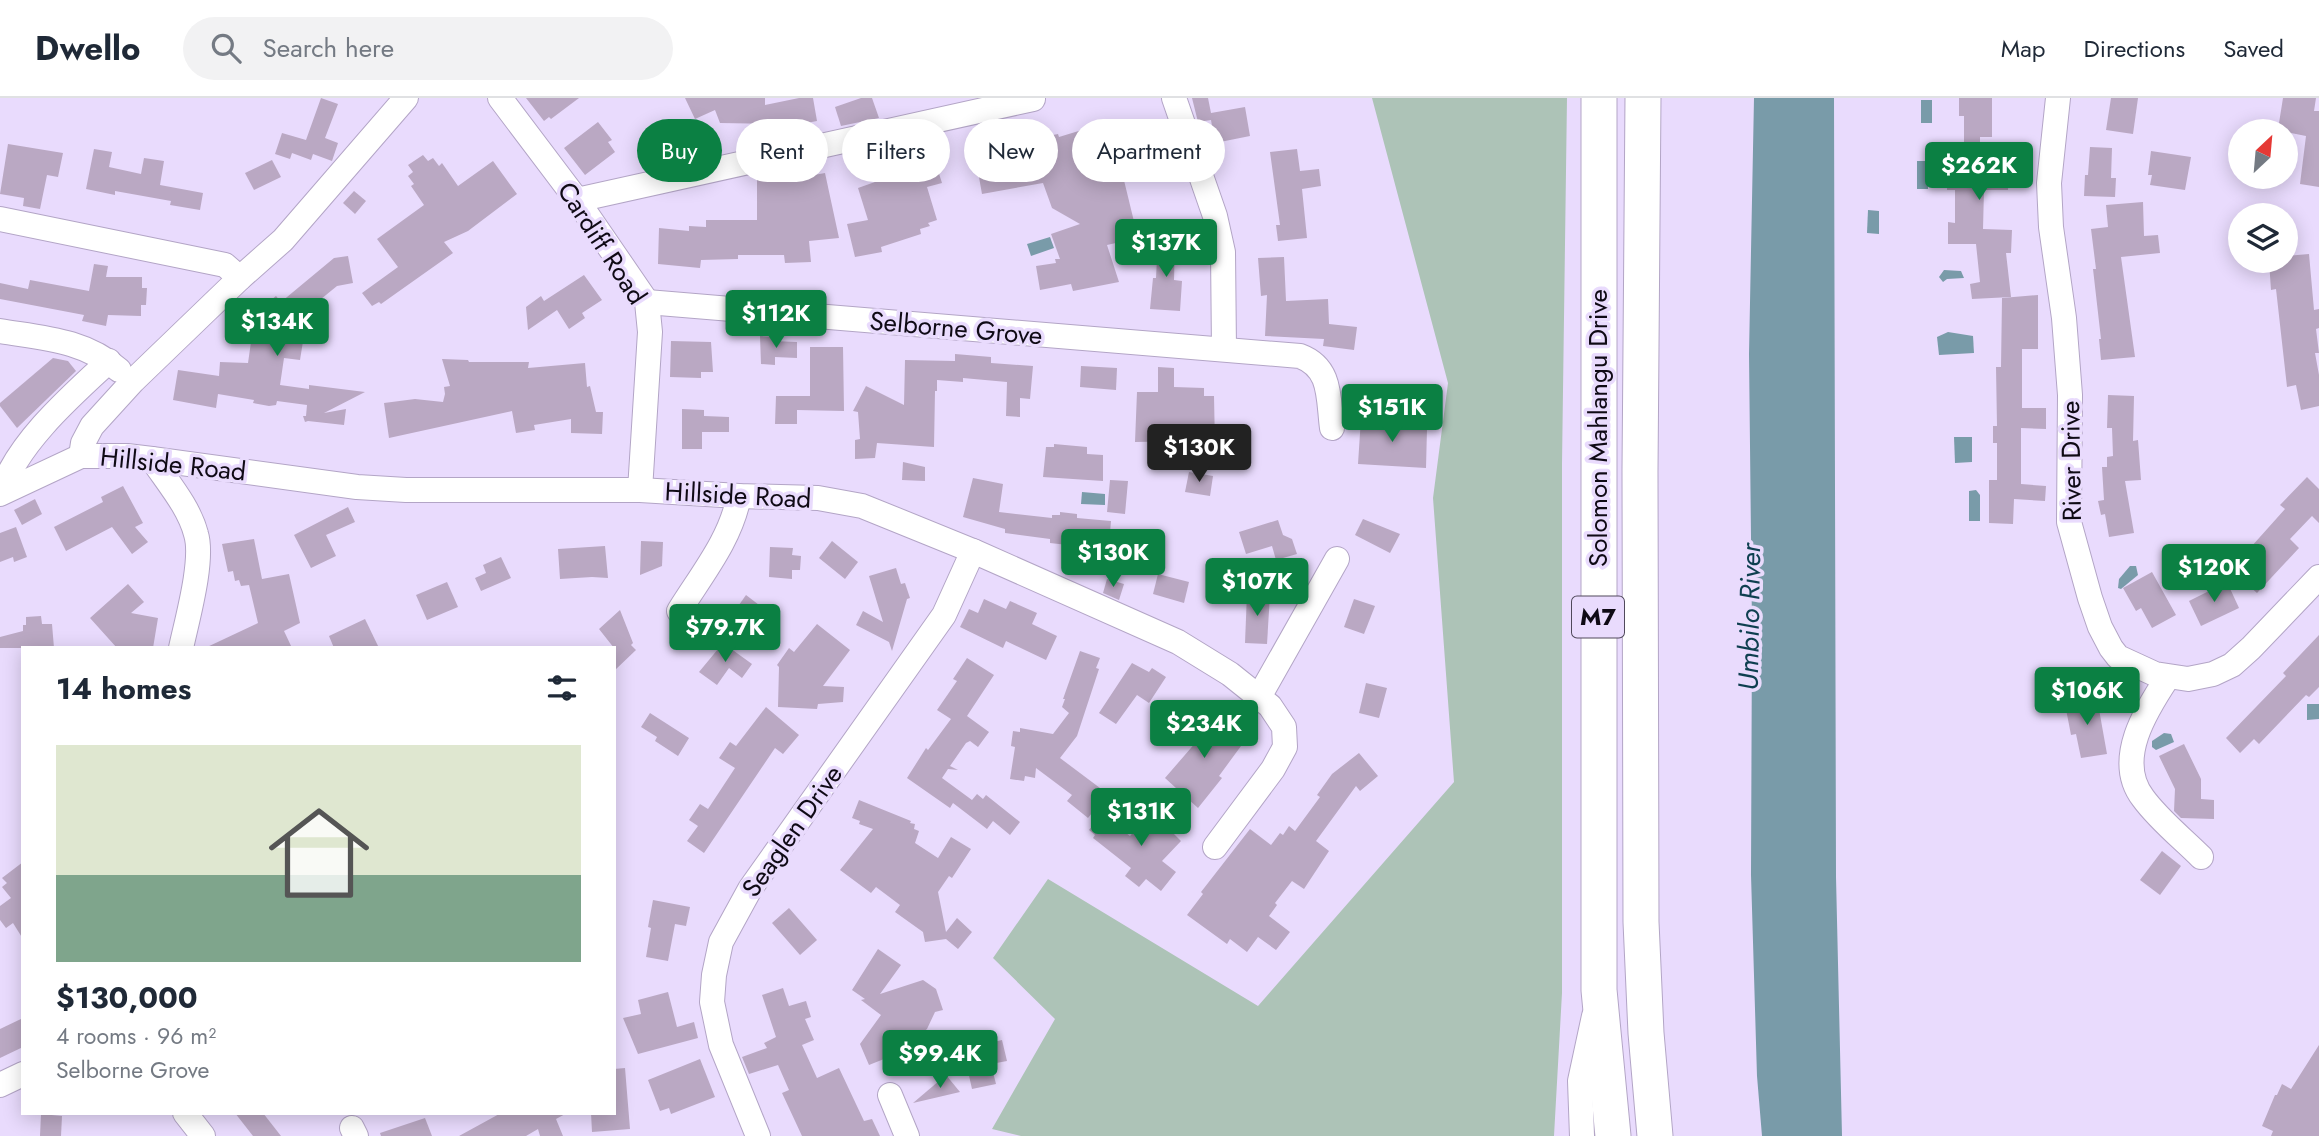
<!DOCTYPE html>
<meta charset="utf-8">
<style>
body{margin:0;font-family:Jost,sans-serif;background:#f2f2f3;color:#1f2937;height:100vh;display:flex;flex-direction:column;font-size:26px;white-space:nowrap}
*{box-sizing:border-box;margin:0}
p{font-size:23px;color:#747a83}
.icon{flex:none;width:38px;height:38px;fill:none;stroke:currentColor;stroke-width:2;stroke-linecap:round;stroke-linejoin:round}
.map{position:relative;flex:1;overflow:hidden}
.drawer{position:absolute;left:21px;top:548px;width:595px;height:469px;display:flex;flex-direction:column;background:#fff;border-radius:0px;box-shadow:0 4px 18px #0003}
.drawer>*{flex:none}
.hud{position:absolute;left:637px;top:21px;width:665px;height:63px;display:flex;gap:14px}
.needle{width:46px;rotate:26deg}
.tools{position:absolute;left:2228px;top:21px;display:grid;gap:14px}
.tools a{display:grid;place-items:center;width:70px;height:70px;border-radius:50%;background:#fff;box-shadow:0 4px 18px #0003;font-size:35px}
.price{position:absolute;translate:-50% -60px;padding:0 16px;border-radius:7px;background:#0b8043;color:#fff;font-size:23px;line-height:46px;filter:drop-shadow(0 2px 4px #0008)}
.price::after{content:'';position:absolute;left:50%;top:42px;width:21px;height:16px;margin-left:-10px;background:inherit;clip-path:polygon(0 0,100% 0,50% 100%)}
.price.selected{background:#222;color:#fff}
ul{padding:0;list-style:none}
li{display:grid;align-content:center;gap:14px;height:371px;padding:0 35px}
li+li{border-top:2px solid #e0e1e3}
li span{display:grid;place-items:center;height:217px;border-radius:0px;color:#555}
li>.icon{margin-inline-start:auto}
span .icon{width:126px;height:126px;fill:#fffc;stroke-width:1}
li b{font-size:30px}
h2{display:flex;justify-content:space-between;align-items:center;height:84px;padding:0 35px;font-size:30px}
.chip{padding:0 24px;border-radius:32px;background:#fff;box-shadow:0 4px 18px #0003;font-size:24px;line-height:63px}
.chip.selected{background:#0b8043;color:#fff}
header{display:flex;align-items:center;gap:42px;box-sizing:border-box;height:98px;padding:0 35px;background:#fff;border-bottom:2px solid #e0e1e3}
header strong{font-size:33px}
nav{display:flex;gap:38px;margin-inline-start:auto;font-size:24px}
.search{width:490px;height:63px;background:#f2f2f3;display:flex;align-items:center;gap:18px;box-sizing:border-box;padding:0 24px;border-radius:38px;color:#747a83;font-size:26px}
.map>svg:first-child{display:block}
.green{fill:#adc3b7}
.water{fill:#799ba9}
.building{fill:#baa8c3}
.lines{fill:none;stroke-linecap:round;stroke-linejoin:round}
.minor-casing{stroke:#b3a5c6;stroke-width:26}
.highway-casing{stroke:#b3a5c6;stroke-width:37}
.minor{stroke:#fff;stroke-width:24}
.highway{stroke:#fff;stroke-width:35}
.labels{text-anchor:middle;stroke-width:7;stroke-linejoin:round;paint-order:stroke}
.shield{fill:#e9dbfd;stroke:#50495b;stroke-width:2}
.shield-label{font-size:24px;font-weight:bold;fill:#0f0a15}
.street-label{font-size:26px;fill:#0f0a15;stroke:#e9dbfd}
.water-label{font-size:28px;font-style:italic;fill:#0e3f50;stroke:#e9dbfd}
</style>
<header>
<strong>Dwello</strong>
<div class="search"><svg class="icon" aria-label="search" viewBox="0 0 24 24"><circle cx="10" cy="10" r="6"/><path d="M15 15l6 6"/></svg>Search here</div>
<nav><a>Map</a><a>Directions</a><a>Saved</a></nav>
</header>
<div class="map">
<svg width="2319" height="1038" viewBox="0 0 2319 1038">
<rect width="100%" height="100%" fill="#e9dbfd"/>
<polygon class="green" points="1372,0 1567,0 1562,366 1562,895 1554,1038 1021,1038 992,1031 1055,921 993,860 1048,781 1258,908 1454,684 1433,400 1448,285"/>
<g class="water">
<polygon points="1754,0 1834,0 1836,779 1842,1038 1762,1038 1757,978 1751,777 1752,530 1749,256"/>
<rect x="1921" y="2" width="11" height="23"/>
<rect x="1917" y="63" width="11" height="28"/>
<polygon points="1868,112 1879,113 1879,136 1867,135"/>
<polygon points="1050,139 1054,150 1031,158 1027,146"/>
<polygon points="1944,172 1961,173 1964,180 1947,181 1943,184 1939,179"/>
<polygon points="1948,234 1973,238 1974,255 1939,257 1937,239"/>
<polygon points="1954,339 1972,339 1972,364 1955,365"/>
<polygon points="1976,392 1980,397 1980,423 1969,423 1969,393"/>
<polygon points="1082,394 1105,396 1105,407 1081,406"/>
<polygon points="2130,468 2136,468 2138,477 2121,491 2118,490 2119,481"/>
<polygon points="2307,606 2319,606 2319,621 2307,622"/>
<polygon points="2164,635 2171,636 2174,644 2156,652 2152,649 2152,643"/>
</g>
<g class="building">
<polygon points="321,0 338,6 325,40 338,45 332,63 313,56 311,62 292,55 290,61 275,56 282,35 306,42"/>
<polygon points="526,0 579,0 551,21 549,19 544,23"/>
<polygon points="685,0 765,0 765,7 799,0 813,0 817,23 790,28 789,26 720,25 715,12 695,21"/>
<polygon points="861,0 872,0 879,20 841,28 835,9"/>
<polygon points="1192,0 1208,0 1211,15 1245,9 1250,38 1215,45 1211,22 1198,24"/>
<polygon points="1959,0 1992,0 1992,39 1980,39 1980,73 2009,73 2008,92 1984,92 1983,131 2012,132 2011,155 2006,155 2011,199 1972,201 1970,186 1980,184 1976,146 1948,146 1948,124 1955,125 1955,92 1947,92 1947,69 1953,69 1953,50 1964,50 1964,18 1959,18"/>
<polygon points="2111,0 2138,0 2133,36 2106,32"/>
<polygon points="2283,0 2316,0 2314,13 2319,13 2319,89 2300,86 2306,38 2286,34 2279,25"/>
<polygon points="598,24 612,42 608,44 615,54 585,77 564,50"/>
<polygon points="1108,24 1118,55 1121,54 1125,69 1121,70 1138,140 1107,147 1119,184 1073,193 1071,186 1040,192 1036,168 1056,165 1055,161 1060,161 1051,136 1080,126 1052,110 1043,85 982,96 975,57 1023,49 1043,39 1058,36 1059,39"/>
<polygon points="8,46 63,55 58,79 47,77 40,111 23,108 24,100 0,96"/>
<polygon points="2090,49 2112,50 2111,80 2116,80 2115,99 2084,98 2085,77 2088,77"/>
<polygon points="94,51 112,54 109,69 141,76 144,60 164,63 160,87 203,95 200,112 170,107 171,103 115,93 115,97 86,91"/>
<polygon points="1297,51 1300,73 1319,71 1321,88 1302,91 1307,140 1278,143 1276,127 1280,127 1270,54"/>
<polygon points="2151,53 2191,59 2185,92 2150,87 2152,77 2148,77"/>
<polygon points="423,57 428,63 433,60 439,68 442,65 458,88 493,63 517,96 468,133 444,144 453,155 381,206 379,204 372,208 362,195 398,169 377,141 424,107 411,88 414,86 408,78 413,74 408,67"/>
<polygon points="934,60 942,85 927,89 937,122 928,125 930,128 920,131 921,136 881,149 882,154 855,159 847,126 868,122 858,90 889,79 887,75"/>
<polygon points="272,62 281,79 254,92 245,75"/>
<polygon points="825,75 839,140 809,143 811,164 785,165 784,157 738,157 738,161 701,162 700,170 658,166 659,130 689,133 689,128 706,129 706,122 757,122 757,77 775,76 775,84"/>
<polygon points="354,93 366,103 355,116 343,105"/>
<polygon points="2143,104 2144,138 2158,137 2160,155 2121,159 2135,259 2101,262 2099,241 2101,241 2093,171 2096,171 2091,131 2108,129 2106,107"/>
<polygon points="1158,141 1175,142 1174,182 1182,183 1180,213 1150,211 1153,180 1156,180"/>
<polygon points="2309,156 2314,212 2319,211 2319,230 2316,231 2319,255 2315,255 2319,277 2319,308 2301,312 2296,287 2287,289 2276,191 2271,192 2269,163 2286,163 2286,158"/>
<polygon points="348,158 353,185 337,188 310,210 314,215 296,230 305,231 300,262 284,260 280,287 309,291 309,287 365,294 324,315 346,311 344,327 308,323 305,324 303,318 306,318 307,307 277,303 276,307 269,308 253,305 254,302 218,296 216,310 173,302 178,272 219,278 220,264 248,265 252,237 287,241 261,210 276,198 281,204 334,160"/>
<polygon points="1284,159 1286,203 1328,201 1329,226 1357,229 1354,252 1323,248 1324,241 1265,238 1267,197 1261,198 1258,160"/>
<polygon points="94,166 108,168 106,179 142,179 142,190 147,190 146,207 141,207 141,218 108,217 106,228 82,223 84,217 0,201 0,185 28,191 30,182 89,193"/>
<polygon points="584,177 602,202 582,215 585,220 569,231 557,212 528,232 526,209 541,198 544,203"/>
<polygon points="2038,197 2038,251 2022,251 2022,310 2046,310 2046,331 2021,330 2021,386 2046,388 2045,403 2014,401 2013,426 1989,425 1989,382 1997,382 1997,345 1993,345 1993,328 1997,328 1996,269 2001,269 2002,200"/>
<polygon points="760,238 774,239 774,243 797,244 797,260 775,259 775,267 761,266"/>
<polygon points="671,243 711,244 713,274 701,274 701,280 670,279"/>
<polygon points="810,249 843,249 844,313 797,312 797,326 775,326 776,298 810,298"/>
<polygon points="955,256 991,259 991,265 1033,268 1030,301 1020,300 1020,319 1006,318 1007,284 963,280 963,284 937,282 937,293 935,293 934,349 877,345 875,360 855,361 855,342 860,341 858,314 853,313 866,288 904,307 905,262 955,263"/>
<polygon points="53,260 68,263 76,273 17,330 0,308 0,305"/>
<polygon points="442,261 468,262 469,264 529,264 528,270 585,265 587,289 590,288 596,314 603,314 602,336 571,335 571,321 534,327 535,332 516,335 512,313 389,340 384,305 415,301 443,304 445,296 444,289 450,288"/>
<polygon points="1081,268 1117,270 1116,292 1080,289"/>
<polygon points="1158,269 1174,270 1174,289 1204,290 1204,298 1214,298 1215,348 1192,348 1192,343 1135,344 1137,294 1158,294"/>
<polygon points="2108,297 2134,298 2133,343 2138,342 2141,382 2125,383 2134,435 2109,439 2105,416 2101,417 2098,403 2104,402 2102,369 2107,369 2107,359 2113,358 2112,330 2107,330"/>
<polygon points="682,311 704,312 704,318 729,319 729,334 702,334 702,351 682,351"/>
<polygon points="1361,320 1411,323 1410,330 1427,331 1426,370 1358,366"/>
<polygon points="1054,346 1087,349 1087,356 1103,357 1103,383 1043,379 1046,349 1054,349"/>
<polygon points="903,364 925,369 925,383 902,382"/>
<polygon points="1189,374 1213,378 1210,398 1185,394"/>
<polygon points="2307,379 2319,391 2319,425 2312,418 2290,441 2299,450 2257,495 2240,480 2261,458 2251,449 2285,411 2280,407"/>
<polygon points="973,380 1003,386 999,414 1052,420 1052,417 1060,417 1060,414 1077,416 1077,420 1111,423 1109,446 1095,445 1094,450 1050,445 1050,441 1005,435 1005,431 963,419"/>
<polygon points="1110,382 1128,383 1125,416 1107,414"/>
<polygon points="123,388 143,425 135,429 148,444 132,456 112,429 66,453 54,429 103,404 101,399"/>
<polygon points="35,401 42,416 22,427 14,412"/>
<polygon points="348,409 355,424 326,437 336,458 311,470 294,437"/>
<polygon points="1363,421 1400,436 1390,455 1355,437"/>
<polygon points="1278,422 1283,437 1292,441 1297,456 1276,462 1272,448 1246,456 1239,434"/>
<polygon points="16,429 27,459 14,464 13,459 0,464 0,435"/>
<polygon points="254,441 262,481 289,476 300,525 284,533 292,550 205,550 258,525 249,487 241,488 239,482 235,483 233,473 228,474 222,446"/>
<polygon points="641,443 663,444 662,468 640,477"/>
<polygon points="832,443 858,464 845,481 819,460"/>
<polygon points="605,448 608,480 592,479 560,481 558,451"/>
<polygon points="770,449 793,450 792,457 801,458 800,472 792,472 792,481 769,479"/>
<polygon points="501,459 511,480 481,493 475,480 486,475 483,467"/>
<polygon points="896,470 901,486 905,485 910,500 907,501 892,553 889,544 856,527 863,513 883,524 869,478"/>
<polygon points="2152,474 2176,517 2152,530 2141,510 2136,513 2123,490"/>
<polygon points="1158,476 1189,484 1184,505 1153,496"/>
<polygon points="1107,481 1124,486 1119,502 1103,495"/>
<polygon points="447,484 458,509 427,522 416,497"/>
<polygon points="2227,484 2239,510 2201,528 2189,503"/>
<polygon points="128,486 144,504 131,515 158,520 153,550 117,550 90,520"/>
<polygon points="1247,495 1270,496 1267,546 1245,545"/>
<polygon points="746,497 779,522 767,539 734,514"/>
<polygon points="984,501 1006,511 1010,503 1037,515 1032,526 1057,538 1046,562 1006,543 1003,550 960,529 969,511 978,515"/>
<polygon points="1354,501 1375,508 1364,536 1344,529"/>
<polygon points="620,512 633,545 631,547 636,552 614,573 614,550 599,531"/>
<polygon points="41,518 42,526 52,526 54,550 0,550 0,539 23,533 23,527 26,527 26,519"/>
<polygon points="365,521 379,550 334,550 329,538"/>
<polygon points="817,526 850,552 823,588 844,589 843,604 818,606 817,611 778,609 779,569 777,567 789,550 794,554"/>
<polygon points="2319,537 2319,589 2309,599 2306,597 2259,646 2254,641 2240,655 2226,640 2286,578 2283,575"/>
<polygon points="723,545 752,566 742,580 729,570 717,587 699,574"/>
<polygon points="1080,553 1100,560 1096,570 1099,571 1077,638 1060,660 1100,690 1099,692 1106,697 1088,720 1067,703 1072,697 1036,670 1035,680 1025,678 1024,683 1010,681 1015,649 1011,648 1013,633 1020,634 1020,630 1053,636 1069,615 1062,609 1065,601 1063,601"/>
<polygon points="967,560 994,577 967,618 989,634 978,649 970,643 966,645 950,668 958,672 948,671 942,680 972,702 977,696 983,701 986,697 1020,724 1010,737 993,723 987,731 953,705 950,710 907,680 926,650 928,652 951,621 937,612 957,583 953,581"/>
<polygon points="1132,565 1149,574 1152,570 1166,579 1149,605 1137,597 1116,626 1099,615"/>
<polygon points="1366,585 1387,590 1379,620 1359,615"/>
<polygon points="2097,600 2107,656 2081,660 2076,636 2071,637 2065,606"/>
<polygon points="766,609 799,637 783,656 775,650 704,755 687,743 698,728 689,722 700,706 708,711 735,670 719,660 730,644 736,648"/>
<polygon points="650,615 689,640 678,658 655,643 657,639 641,629"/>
<polygon points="1197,616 1211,626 1215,619 1234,633 1230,639 1241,648 1219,678 1222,680 1198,710 1165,680 1197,643 1184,634"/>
<polygon points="2184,646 2201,681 2201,701 2214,702 2214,721 2181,720 2174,713 2175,691 2159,658"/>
<polygon points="1359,655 1378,678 1360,693 1356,688 1316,743 1329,753 1304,791 1292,783 1275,805 1277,807 1269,818 1290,834 1276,852 1258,839 1247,854 1230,841 1227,846 1187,817 1203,796 1201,794 1250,731 1271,747 1280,735 1283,737 1289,728 1295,733 1320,699 1317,697 1332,676"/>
<polygon points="859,702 911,723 910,725 915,726 914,731 919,733 915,745 938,760 951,739 971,751 952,780 949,778 938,794 946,834 957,820 972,834 958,851 946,841 925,844 923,834 895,814 900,807 876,789 871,795 840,772 873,731 859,726 860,723 852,720"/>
<polygon points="1156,710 1171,723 1166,728 1181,743 1162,763 1176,774 1161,793 1146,781 1139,789 1125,778 1131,770 1093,740 1095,737 1089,732 1101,716 1130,738"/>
<polygon points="2162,753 2181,768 2160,797 2140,782"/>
<polygon points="23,764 23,841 13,825 6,830 0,822 0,808 11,800 2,789 7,785 2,780"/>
<polygon points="653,802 690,809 686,828 675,826 668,863 646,859 651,830 648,829"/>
<polygon points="789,810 817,842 800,857 772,825"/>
<polygon points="878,851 901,867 880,896 923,882 936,891 943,912 935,914 927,931 922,935 914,937 902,932 891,948 894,957 869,967 860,946 881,917 861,902 865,901 852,892"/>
<polygon points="783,890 789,908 806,903 811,919 805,921 814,942 802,947 817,980 839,970 864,1023 872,1021 880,1038 802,1038 782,995 789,992 778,967 749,976 742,959 767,950 764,945 776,939 762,897"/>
<polygon points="668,894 677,929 694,924 698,940 638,956 623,920 641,916 638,902"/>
<polygon points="23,920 23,949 0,960 0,931"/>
<polygon points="1002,942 1007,963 991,966 996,986 972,991 963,951"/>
<polygon points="2319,947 2319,1038 2271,1038 2273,1033 2262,1028 2275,997 2277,997 2282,986 2291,991"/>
<polygon points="700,961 715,999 671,1016 669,1010 660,1013 648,982"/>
<polygon points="625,970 630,1031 592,1034 591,1015 614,1015 614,971"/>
<polygon points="946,977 960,994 913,1005"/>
<polygon points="235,1015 263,1015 281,1038 253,1038"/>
<polygon points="501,1015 567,1015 556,1021 563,1038 540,1038 538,1031 526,1038 459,1038"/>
<polygon points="41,1016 62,1018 61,1038 40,1038"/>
<polygon points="425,1020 432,1038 381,1038 380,1035"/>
</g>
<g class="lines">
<defs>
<g id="minor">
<polyline points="500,0 577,102 647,204 650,234 640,392"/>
<polyline points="1174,0 1215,118 1223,154 1224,251"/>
<polyline points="2058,0 2049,85 2051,129 2064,220 2070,297 2069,424 2090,500 2100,529 2111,550 2118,559 2155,576 2188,581 2213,576 2232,567 2251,550 2319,479"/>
<polyline points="577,102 1033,1"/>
<polyline points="0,121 225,167 240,180"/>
<path d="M647,204L1300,258C1332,270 1328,300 1332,330"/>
<path d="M0,233C43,240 85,242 119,272"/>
<polyline points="81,358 83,345 92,328 133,283 240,180 283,142 406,0"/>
<path d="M152,361C168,385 189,409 196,436C204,462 187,522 181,550"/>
<path d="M1,395C16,346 72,297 109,263"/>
<polyline points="0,396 81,358 127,358 152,361 357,389 406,392 640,392 739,398 818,400 862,408 973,453 1178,544 1230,576 1270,608 1284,629 1285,649 1273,671 1215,749"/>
<path d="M679,513C702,476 731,441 739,398"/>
<path d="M2168,579C2146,612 2114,662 2143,700C2159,722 2182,740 2201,759"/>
<polyline points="1259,599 1337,461"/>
<polyline points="0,987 23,976"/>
<polyline points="890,997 907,1038"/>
<polyline points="185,1015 203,1038"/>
<polyline points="352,1030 356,1038"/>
<polyline points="758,1038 721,947 712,904 714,877 721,844 750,791 944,517 973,453"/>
<polyline points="1582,1038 1580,983 1594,918"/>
</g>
<g id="highway">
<polyline points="1599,0 1599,892 1613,1038"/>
<polyline points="1643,0 1640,373 1641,824 1646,935 1655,1038"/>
</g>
</defs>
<use href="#minor" class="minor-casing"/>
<use href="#highway" class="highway-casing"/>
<use href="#minor" class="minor"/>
<use href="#highway" class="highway"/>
</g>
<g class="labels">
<rect class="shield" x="1572" y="498.5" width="52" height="41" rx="5"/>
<g class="shield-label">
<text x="1598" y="527">M7</text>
</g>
<g class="street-label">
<text transform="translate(602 145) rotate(57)" y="9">Cardiff Road</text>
<text transform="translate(956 230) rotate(5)" y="9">Selborne Grove</text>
<text transform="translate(1598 330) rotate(-90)" y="9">Solomon Mahlangu Drive</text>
<text transform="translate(2071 363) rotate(-91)" y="9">River Drive</text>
<text transform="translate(173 366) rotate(6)" y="9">Hillside Road</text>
<text transform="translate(738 397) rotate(3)" y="9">Hillside Road</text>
<text transform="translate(792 733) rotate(-55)" y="9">Seaglen Drive</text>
</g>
<g class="water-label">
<text transform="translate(1749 519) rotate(-89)" y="10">Umbilo River</text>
</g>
</g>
</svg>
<div class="tools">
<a><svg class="needle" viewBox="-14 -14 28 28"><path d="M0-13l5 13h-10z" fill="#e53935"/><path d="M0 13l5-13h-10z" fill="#747a83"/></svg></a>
<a><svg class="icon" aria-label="layers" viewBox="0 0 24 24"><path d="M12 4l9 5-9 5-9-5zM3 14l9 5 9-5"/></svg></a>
</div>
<b class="price" style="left:1979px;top:104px">$262K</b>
<b class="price" style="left:1166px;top:181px">$137K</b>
<b class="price" style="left:776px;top:252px">$112K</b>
<b class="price" style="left:277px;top:260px">$134K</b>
<b class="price" style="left:1392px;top:346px">$151K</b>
<b class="price selected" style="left:1199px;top:386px">$130K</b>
<b class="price" style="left:1113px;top:491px">$130K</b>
<b class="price" style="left:2214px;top:506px">$120K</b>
<b class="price" style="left:1257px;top:520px">$107K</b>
<b class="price" style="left:725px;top:566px">$79.7K</b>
<b class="price" style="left:2087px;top:629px">$106K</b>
<b class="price" style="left:1204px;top:662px">$234K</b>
<b class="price" style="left:1141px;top:750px">$131K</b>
<b class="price" style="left:940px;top:992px">$99.4K</b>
<div class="hud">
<a class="chip selected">Buy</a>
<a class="chip">Rent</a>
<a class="chip">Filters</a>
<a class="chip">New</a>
<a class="chip">Apartment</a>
</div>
<section class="drawer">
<h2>14 homes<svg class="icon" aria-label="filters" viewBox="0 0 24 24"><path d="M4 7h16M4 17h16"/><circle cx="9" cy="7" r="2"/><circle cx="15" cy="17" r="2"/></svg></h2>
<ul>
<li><span style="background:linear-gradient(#dfe7d0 60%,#7fa58c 0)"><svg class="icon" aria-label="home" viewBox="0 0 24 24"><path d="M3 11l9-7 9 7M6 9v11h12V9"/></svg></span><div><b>$130,000</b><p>4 rooms · 96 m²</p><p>Selborne Grove</p></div></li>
</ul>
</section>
</div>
